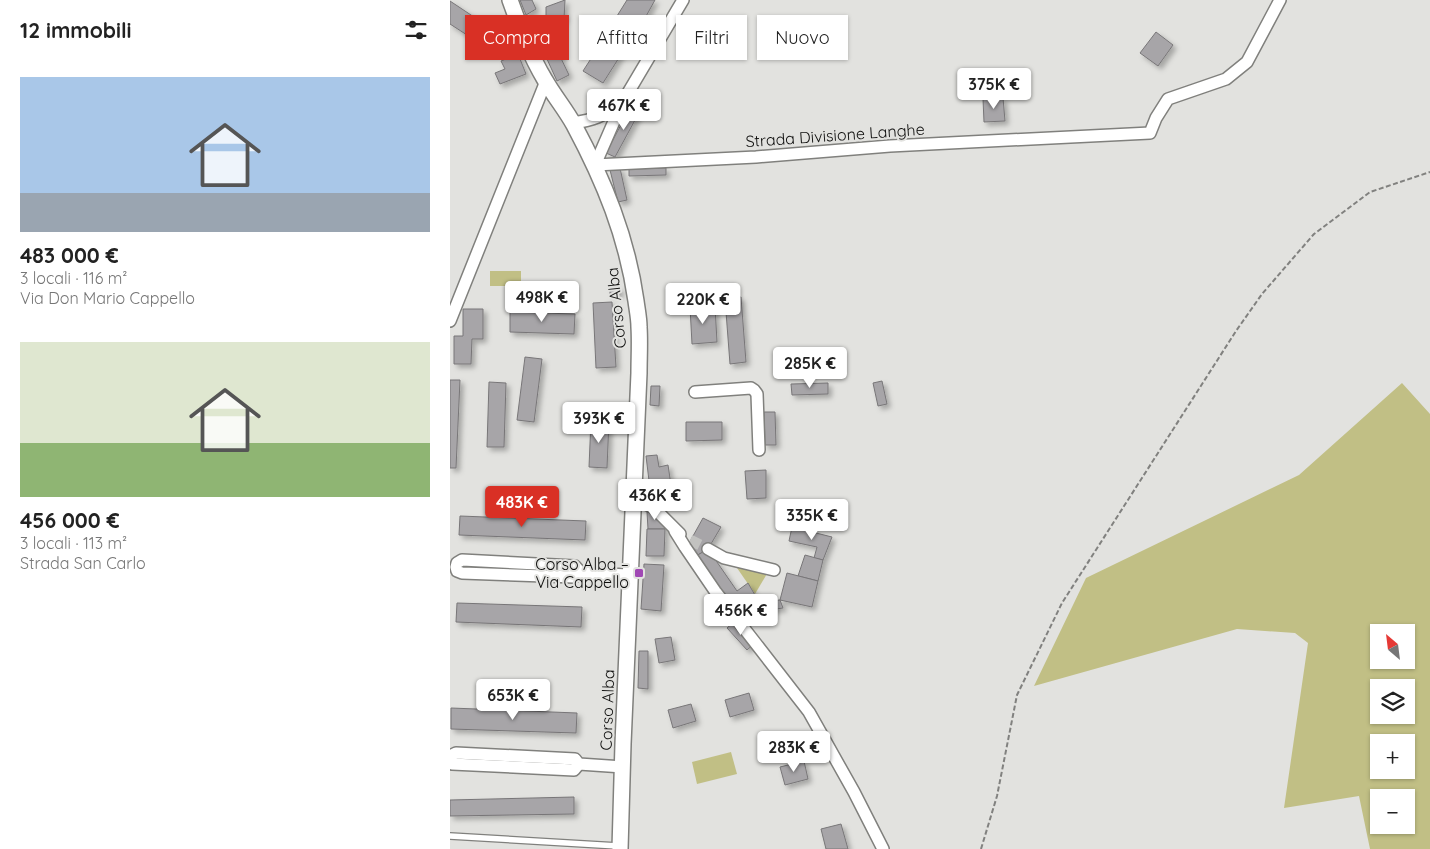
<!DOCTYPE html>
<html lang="it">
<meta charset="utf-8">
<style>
body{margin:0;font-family:Quicksand,sans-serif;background:#f2f2f2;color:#222;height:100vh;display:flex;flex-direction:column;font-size:19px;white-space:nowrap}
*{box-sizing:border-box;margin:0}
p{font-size:16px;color:#767676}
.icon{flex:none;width:28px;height:28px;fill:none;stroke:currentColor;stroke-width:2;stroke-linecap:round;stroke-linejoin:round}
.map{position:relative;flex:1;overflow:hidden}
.panel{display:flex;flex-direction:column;background:#fff;width:450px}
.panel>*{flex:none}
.banner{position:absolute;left:15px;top:15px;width:475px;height:45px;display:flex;gap:10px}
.needle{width:32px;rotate:332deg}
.buttons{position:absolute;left:920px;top:624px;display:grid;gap:10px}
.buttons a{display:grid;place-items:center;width:45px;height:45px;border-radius:0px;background:#fff;box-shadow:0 1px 4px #0004;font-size:25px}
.price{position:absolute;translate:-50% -42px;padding:0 11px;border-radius:5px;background:#fff;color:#222;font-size:16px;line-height:32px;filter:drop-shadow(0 1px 2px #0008)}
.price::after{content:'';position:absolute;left:50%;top:30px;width:15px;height:11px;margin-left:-8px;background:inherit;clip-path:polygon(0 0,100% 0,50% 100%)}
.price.active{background:#d93025;color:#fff}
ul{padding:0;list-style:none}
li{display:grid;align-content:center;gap:10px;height:265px;padding:0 20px}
li span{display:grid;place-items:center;height:155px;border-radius:0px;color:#555}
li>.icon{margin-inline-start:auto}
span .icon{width:90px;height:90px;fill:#fffc;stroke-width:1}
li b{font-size:21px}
h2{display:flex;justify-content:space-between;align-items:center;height:60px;padding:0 20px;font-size:21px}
.pill{padding:0 18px;border-radius:0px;background:#fff;box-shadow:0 1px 4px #0004;font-size:18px;line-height:45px}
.pill.active{background:#d93025;color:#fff}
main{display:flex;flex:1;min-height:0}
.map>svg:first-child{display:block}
.green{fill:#c1bf85;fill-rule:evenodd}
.building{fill:#a7a5a8;stroke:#787678;filter:url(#shadow)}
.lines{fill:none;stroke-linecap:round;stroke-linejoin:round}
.minor-tunnel{stroke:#c2c2c0;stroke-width:11;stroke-dasharray:11 5.5;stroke-linecap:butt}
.service-casing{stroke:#80807d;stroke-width:8}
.minor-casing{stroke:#80807d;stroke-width:14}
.tertiary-casing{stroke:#80807d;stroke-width:18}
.path{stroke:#81817f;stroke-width:2;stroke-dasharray:5 2.5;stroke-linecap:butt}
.service{stroke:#fff;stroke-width:5.5}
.minor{stroke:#fff;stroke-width:11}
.tertiary{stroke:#fff;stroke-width:15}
.poi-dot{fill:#a048b4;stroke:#e2e2df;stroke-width:2}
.labels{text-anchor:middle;stroke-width:4;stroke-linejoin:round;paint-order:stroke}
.street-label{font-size:16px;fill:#0e0e0d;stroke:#e2e2df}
.poi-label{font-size:16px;fill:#0e0e0d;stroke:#e2e2df;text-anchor:end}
</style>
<main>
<section class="panel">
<h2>12 immobili<svg class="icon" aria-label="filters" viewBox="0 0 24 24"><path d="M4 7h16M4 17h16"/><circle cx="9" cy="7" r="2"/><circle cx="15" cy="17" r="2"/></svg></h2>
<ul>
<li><span style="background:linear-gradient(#a9c7e8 75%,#9aa5b1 0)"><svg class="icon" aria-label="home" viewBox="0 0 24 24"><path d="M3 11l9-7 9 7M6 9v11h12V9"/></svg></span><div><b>483 000 €</b><p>3 locali · 116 m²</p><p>Via Don Mario Cappello</p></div></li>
<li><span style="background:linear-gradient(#dfe7d0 65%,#8fb573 0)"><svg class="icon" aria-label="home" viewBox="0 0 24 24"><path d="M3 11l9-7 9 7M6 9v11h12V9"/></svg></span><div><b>456 000 €</b><p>3 locali · 113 m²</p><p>Strada San Carlo</p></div></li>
</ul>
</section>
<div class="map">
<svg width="980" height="849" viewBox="0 0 980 849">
<defs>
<filter id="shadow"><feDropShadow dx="3.5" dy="3.5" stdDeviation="2.5" flood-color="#0004"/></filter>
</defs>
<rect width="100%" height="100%" fill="#e2e2df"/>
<g class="green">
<rect x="40" y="271" width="31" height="15"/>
<path d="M952,383L980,414V849H920L909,796L834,808L858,643L845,633L787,629L584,686L636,578L849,475ZM956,632V660H929V632ZM929,688H956V715H929ZM929,742H956V770H929ZM929,798H956V825H929Z"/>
<polygon points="285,565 318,572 305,594"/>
<polygon points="281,752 287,774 247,784 242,762"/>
</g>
<g class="building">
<polygon points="70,0 82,0 86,9 76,15"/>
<polygon points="115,0 114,20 97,29 119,75 107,81 81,24 96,16 96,7"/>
<polygon points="177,0 205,0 189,29 167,16"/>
<polygon points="0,1 27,19 17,35 0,24"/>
<polygon points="160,29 179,42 153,83 133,71"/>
<polygon points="706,32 723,45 708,66 690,53"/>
<polygon points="68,54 76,74 50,84 45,73 55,69 51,61"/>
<polygon points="553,98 555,121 534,122 533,99"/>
<polygon points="182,104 191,109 165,157 156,153"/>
<polygon points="170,168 177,200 168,202 160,170"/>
<polygon points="216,168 216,175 179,176 179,169"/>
<rect x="160" y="288" width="10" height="6"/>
<polygon points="291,297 296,362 280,364 275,299"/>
<polygon points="162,302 166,367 146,368 143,303"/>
<polygon points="265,306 267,342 242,344 240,307"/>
<polygon points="13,309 33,309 33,339 22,339 21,364 4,364 4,336 13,336"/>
<polygon points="60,312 125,314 124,334 60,332"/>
<polygon points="75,357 92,359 84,422 67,420"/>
<polygon points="0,380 10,380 6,468 0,468"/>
<polygon points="432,381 437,404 428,406 423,383"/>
<polygon points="39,382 56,383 54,447 37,447"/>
<polygon points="378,383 378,394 342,395 341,384"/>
<polygon points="201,386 210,386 209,406 200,405"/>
<polygon points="314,412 325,412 326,445 315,445"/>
<polygon points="141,420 159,421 157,468 139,467"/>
<polygon points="236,422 272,422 272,440 236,441"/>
<polygon points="207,455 209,467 218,465 221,485 226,484 227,494 201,497 196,456"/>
<polygon points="316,470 316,498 297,499 295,471"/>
<polygon points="206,511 216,528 215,529 198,529 197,512"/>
<polygon points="10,516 136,521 135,540 9,535"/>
<polygon points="253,518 271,527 258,549 246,556 238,545"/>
<polygon points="342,527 382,537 373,560 364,558 367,547 339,541"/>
<polygon points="197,529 215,529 214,556 196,556"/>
<polygon points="258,549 287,591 298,583 309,602 290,617 246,556"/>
<polygon points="355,555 373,560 368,581 348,576"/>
<polygon points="194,564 214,565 211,611 191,609"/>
<polygon points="337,573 368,581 362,607 330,600"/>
<polygon points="330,600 333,608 301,613 300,610 309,602"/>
<polygon points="7,603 132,607 131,627 6,622"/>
<polygon points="285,621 305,643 297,650 277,628"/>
<polygon points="221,637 225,660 209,663 205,639"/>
<polygon points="189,651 198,651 198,689 188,688"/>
<polygon points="299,693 304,710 280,717 275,700"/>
<polygon points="241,704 246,721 223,728 218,710"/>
<polygon points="1,708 127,713 126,733 1,729"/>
<polygon points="354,761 358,779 335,785 330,767"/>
<polygon points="124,797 124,814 0,816 0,800"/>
<polygon points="391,824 398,849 376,849 371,829"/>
</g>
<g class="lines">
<polyline class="minor-tunnel" points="240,540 258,549"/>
<defs>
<polyline id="service" points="0,836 168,846"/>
<g id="minor">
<polyline points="233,0 172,103 145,165 306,157 440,146 700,133 706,118 718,99 776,79 797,62 830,0"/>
<path d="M123,123C143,120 154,116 170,104"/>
<polyline points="0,321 96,81"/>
<polyline points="245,392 301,388 304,390 307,394 309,450"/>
<polyline points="183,498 204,508 230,534"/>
<polyline points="225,531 235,547 265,591 359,712 404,792 433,849"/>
<polyline points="258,549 274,558 324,570"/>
<polyline points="131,573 124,577 12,573 7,571 6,567 7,563 12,560 125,566 131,573 180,575"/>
<polyline points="0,756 6,753 125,759 129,764 173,767"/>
<polyline points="0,763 2,764 124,770 129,764"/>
</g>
<path id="tertiary" d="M60,0C70,28 80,55 95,80C104,96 116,110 124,125C154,181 177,237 186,301C187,309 189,318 189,327C190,342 189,358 189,373L173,744L170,849"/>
</defs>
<use href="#service" class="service-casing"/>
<use href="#minor" class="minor-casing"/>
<use href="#tertiary" class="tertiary-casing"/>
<polyline class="path" points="531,849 547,796 567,695 612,603 786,331 812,294 864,234 920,192 980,172"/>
<use href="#service" class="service"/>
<use href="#minor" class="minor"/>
<use href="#tertiary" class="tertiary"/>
</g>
<rect class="poi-dot" x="184" y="568" width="10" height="10" rx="2.5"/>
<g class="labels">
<g class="street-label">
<text transform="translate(385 135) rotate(-4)" y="6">Strada Divisione Langhe</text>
<text transform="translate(166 308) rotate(-96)" y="6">Corso Alba</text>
<text transform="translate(157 710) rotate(-88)" y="6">Corso Alba</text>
</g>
<g class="poi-label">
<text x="179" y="570">Corso Alba –<tspan x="179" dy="18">Via Cappello</tspan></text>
</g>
</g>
</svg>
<div class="buttons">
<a><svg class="needle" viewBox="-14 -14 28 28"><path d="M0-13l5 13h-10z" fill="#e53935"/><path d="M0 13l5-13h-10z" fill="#767676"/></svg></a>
<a><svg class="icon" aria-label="layers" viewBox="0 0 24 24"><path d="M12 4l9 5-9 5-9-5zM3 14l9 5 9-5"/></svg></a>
<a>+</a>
<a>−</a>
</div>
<b class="price" style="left:544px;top:110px">375K €</b>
<b class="price" style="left:174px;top:131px">467K €</b>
<b class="price" style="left:92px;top:323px">498K €</b>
<b class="price" style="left:253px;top:325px">220K €</b>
<b class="price" style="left:360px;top:389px">285K €</b>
<b class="price" style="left:149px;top:444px">393K €</b>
<b class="price" style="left:205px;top:521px">436K €</b>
<b class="price active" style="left:72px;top:528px">483K €</b>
<b class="price" style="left:362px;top:541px">335K €</b>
<b class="price" style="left:291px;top:636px">456K €</b>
<b class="price" style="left:63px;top:721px">653K €</b>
<b class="price" style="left:344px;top:773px">283K €</b>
<div class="banner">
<a class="pill active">Compra</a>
<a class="pill">Affitta</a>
<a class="pill">Filtri</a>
<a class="pill">Nuovo</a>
</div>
</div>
</main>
